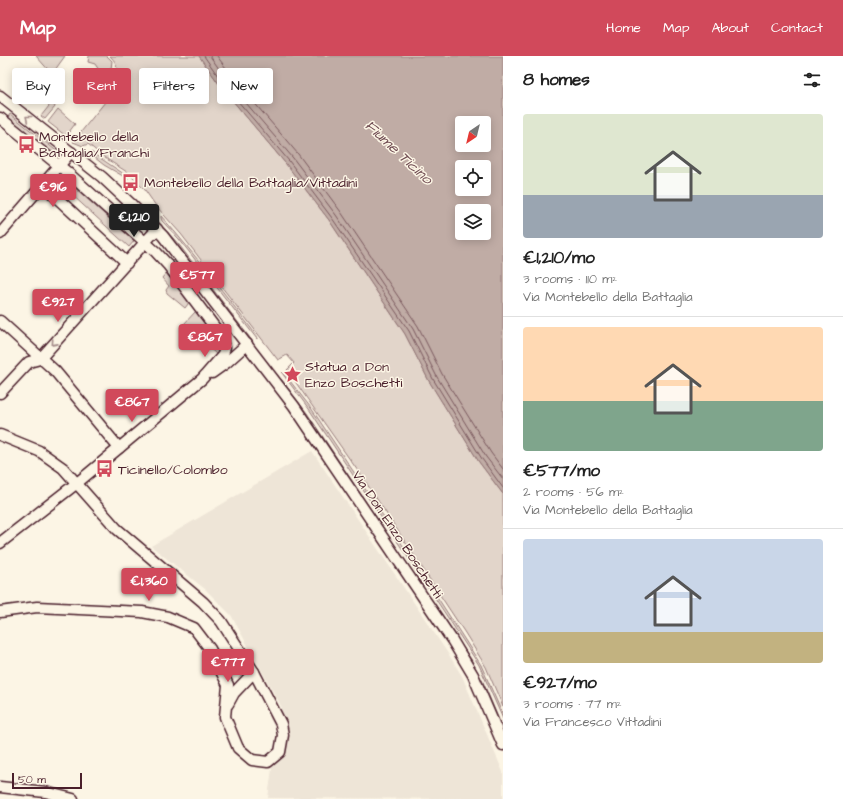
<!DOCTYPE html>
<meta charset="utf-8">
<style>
body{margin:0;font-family:"Architects Daughter",sans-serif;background:#f2f2f2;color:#222;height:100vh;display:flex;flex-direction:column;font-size:15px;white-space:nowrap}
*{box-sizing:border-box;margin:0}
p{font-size:13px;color:#767676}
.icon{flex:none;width:22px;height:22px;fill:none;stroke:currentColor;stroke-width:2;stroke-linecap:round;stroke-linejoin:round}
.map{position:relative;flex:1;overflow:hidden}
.panel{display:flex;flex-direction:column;background:#fff;width:340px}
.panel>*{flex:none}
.guide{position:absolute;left:12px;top:12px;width:380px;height:36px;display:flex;gap:8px}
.needle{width:26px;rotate:215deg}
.buttons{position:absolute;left:455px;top:60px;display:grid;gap:8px}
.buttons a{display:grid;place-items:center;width:36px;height:36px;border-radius:4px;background:#fff;box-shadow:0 2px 10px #0003;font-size:20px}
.scale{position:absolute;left:12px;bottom:10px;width:70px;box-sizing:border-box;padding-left:4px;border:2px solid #4a1f2b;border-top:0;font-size:11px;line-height:14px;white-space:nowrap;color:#4a1f2b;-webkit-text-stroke:3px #fcf5e5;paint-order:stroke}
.price{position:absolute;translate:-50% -34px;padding:0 9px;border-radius:4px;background:#d1495b;color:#fff;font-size:13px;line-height:26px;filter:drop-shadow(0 1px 2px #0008)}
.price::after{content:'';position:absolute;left:50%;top:24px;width:12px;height:9px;margin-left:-6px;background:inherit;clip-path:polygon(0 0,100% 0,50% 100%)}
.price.current{background:#222;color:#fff}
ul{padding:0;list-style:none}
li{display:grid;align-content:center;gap:8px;height:212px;padding:0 20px}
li+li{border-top:1px solid #e0e0e0}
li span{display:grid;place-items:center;height:124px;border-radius:4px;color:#555}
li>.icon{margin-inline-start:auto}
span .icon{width:72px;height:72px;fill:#fffc;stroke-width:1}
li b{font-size:17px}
h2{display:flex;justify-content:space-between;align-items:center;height:48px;padding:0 20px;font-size:17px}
.chip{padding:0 14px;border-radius:4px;background:#fff;box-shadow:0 2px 10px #0003;font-size:14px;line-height:36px}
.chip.current{background:#d1495b;color:#fff}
header{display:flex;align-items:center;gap:24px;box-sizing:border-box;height:56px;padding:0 20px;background:#d1495b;color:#fff}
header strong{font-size:19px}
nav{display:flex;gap:22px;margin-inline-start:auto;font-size:14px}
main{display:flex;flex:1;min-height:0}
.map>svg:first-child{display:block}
.built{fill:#eee5d7}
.green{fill:#e2d5ca;stroke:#967a7a}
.water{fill:#c0aca5;stroke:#917474;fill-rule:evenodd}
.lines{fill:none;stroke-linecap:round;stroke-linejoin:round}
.shore{stroke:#79575c;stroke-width:1}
.minor-casing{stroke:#4a1f2b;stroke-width:13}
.minor{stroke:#fcf5e5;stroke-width:10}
.oneway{stroke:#a38a88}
.labels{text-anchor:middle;stroke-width:3;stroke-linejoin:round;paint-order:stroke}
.poi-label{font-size:14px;fill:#4a1f2b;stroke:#fcf5e5;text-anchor:start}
.street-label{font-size:14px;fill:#4a1f2b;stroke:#fcf5e5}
.water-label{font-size:15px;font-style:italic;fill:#6d4950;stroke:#fcf5e5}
</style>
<header>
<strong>Map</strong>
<nav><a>Home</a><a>Map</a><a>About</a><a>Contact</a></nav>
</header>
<main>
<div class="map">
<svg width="503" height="743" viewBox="0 0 503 743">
<rect width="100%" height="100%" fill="#fcf5e5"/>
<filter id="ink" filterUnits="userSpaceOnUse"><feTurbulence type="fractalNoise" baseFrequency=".025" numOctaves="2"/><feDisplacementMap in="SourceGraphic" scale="8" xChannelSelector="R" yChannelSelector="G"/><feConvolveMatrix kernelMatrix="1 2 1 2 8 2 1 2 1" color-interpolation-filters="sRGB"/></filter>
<g filter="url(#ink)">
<polygon class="built" points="312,395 449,599 462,620 503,716 503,743 268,742 277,676 269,661 282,652 231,559 205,533 151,490"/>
<g class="green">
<polygon points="36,0 65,0 52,18"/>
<polygon points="89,0 107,0 112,5 111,13 109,14 99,14 95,8 88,6"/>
<path d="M110,0H199L222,32L286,108L329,164L405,278L429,325L479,406L503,438V651L486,611L465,577L365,425L287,314L294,307L287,299L278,304L181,178L156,150L145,134L127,116L105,102L88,88L83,90L73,86L105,46L104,44L113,31L99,20V16L116,17C118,9 115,5 110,0Z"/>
<polygon points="53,45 55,51 45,63 41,60"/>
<polygon points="58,53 75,68 66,80 48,66"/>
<polygon points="10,58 59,97 58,100 55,99 8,61"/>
<polygon points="91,96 127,120 128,123 104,109 90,98"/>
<polygon points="64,122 134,185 129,191 59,127"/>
<path d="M161,160C195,198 226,240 257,280V283L179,183L162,165L161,162Z"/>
<polygon points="158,165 180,190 253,286 179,191 157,166"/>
<polygon points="166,217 188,245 188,248 185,252 167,237 166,234 169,230 162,222"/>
<path d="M196,255C205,267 224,282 217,299L184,268Z"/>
<polygon points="283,316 311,352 432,533 429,533 309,353 282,317"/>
<polygon points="281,323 307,357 426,536 306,357"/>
<polygon points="434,536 481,609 503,659 503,663 479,609 433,539"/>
<polygon points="429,541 471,603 483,626 503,673 503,676 476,615 465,596"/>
</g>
<path class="water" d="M199,0H503V438L479,406L429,325L405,278L329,164L286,108L222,32ZM462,67H484V89H462ZM462,111H484V133H462ZM462,155H484V177H462Z"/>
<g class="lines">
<g class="shore">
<polyline points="204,0 225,30 289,105 332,162 409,275 433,323 482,403 503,432"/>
<polyline points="210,0 229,27 293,102 336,159 413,273 437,321 486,401 503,423"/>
<polyline points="217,0 234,23 298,98 341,156 418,270 442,318 491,397 503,413"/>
</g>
<defs>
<g id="minor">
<polyline points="0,40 102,121 132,149 163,180 294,350 452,584 473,619 503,689"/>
<polyline points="0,62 67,116 156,196 168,209 222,281 225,291 223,299 202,323 77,427 0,487"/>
<polyline points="43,129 127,207"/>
<polyline points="0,178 71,96"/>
<polyline points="0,265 55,315 119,392"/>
<polyline points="212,317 226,307 247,288"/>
<polyline points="0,337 29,306 40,303 157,173"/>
<polyline points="0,379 39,395 63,412 117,473 203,546 221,565 254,616 281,668 283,679 280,696 268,706 252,704 238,692 225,661 228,629 210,593 194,572 168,561 142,556 37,551 0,556"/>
<polyline points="228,648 234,637 254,616"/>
<polyline points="0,731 45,736 73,743"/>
</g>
</defs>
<use href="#minor" class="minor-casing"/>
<use href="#minor" class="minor"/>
</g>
<defs><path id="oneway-chevron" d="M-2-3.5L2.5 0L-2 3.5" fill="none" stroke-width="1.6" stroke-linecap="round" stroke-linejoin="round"/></defs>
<g class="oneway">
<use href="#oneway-chevron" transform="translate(28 62) rotate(-141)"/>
<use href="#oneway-chevron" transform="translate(54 287) rotate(132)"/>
</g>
</g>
<defs>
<symbol id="bus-bare" viewBox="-9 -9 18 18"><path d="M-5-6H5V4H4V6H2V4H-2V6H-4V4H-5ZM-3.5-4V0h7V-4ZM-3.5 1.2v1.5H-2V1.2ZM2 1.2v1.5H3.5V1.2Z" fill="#d1495b" stroke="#fcf5e5" stroke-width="2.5" paint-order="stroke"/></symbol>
<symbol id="sight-bare" viewBox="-9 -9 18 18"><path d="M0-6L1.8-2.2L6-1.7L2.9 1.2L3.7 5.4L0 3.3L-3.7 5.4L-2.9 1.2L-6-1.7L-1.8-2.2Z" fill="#d1495b" stroke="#fcf5e5" stroke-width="2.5" paint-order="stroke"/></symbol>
</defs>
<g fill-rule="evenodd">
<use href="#bus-bare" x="14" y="76" width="25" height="25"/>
<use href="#bus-bare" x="118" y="114" width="25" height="25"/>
<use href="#sight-bare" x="280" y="306" width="25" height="25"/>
<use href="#bus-bare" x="92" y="400" width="25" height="25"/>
</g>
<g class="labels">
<g class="poi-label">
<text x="39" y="85">Montebello della<tspan x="39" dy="16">Battaglia/Franchi</tspan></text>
<text x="144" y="131">Montebello della Battaglia/Vittadini</text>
<text x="305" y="315">Statua a Don<tspan x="305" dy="16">Enzo Boschetti</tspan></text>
<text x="118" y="418">Ticinello/Colombo</text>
</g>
<g class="street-label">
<text transform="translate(398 478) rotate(56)" y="5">Via Don Enzo Boschetti</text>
</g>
<g class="water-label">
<text transform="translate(399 96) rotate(43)" y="5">Fiume Ticino</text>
</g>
</g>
</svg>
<div class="buttons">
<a><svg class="needle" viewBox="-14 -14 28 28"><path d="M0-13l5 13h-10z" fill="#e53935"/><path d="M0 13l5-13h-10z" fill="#767676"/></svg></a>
<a><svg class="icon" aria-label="locate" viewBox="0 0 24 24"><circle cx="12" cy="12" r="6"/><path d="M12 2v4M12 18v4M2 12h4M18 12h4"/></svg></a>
<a><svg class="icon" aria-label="layers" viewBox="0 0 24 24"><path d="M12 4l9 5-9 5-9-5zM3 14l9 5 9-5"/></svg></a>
</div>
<div class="scale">50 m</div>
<b class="price" style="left:53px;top:152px">€916</b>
<b class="price current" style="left:134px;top:182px">€1,210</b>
<b class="price" style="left:197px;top:240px">€577</b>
<b class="price" style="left:58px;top:267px">€927</b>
<b class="price" style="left:205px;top:302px">€867</b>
<b class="price" style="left:132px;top:367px">€867</b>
<b class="price" style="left:149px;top:546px">€1,360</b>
<b class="price" style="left:228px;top:627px">€777</b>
<div class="guide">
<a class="chip">Buy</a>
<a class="chip current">Rent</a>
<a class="chip">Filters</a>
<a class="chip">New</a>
</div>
</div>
<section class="panel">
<h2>8 homes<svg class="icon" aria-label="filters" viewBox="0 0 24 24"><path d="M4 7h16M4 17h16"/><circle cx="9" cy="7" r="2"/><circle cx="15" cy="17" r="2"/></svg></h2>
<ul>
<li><span style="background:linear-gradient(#dfe7d0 65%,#9aa5b1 0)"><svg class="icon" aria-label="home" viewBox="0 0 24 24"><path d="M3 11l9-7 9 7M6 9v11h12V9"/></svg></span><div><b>€1,210/mo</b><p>3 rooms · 110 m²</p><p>Via Montebello della Battaglia</p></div></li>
<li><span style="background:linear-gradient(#ffd9b3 60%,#7fa58c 0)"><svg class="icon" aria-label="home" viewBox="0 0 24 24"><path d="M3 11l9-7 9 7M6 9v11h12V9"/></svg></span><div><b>€577/mo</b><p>2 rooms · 56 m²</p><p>Via Montebello della Battaglia</p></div></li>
<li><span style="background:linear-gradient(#c9d6e8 75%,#c2b280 0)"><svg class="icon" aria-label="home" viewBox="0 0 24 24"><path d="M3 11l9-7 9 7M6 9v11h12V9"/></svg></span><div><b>€927/mo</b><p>3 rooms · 77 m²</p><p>Via Francesco Vittadini</p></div></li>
</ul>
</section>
</main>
